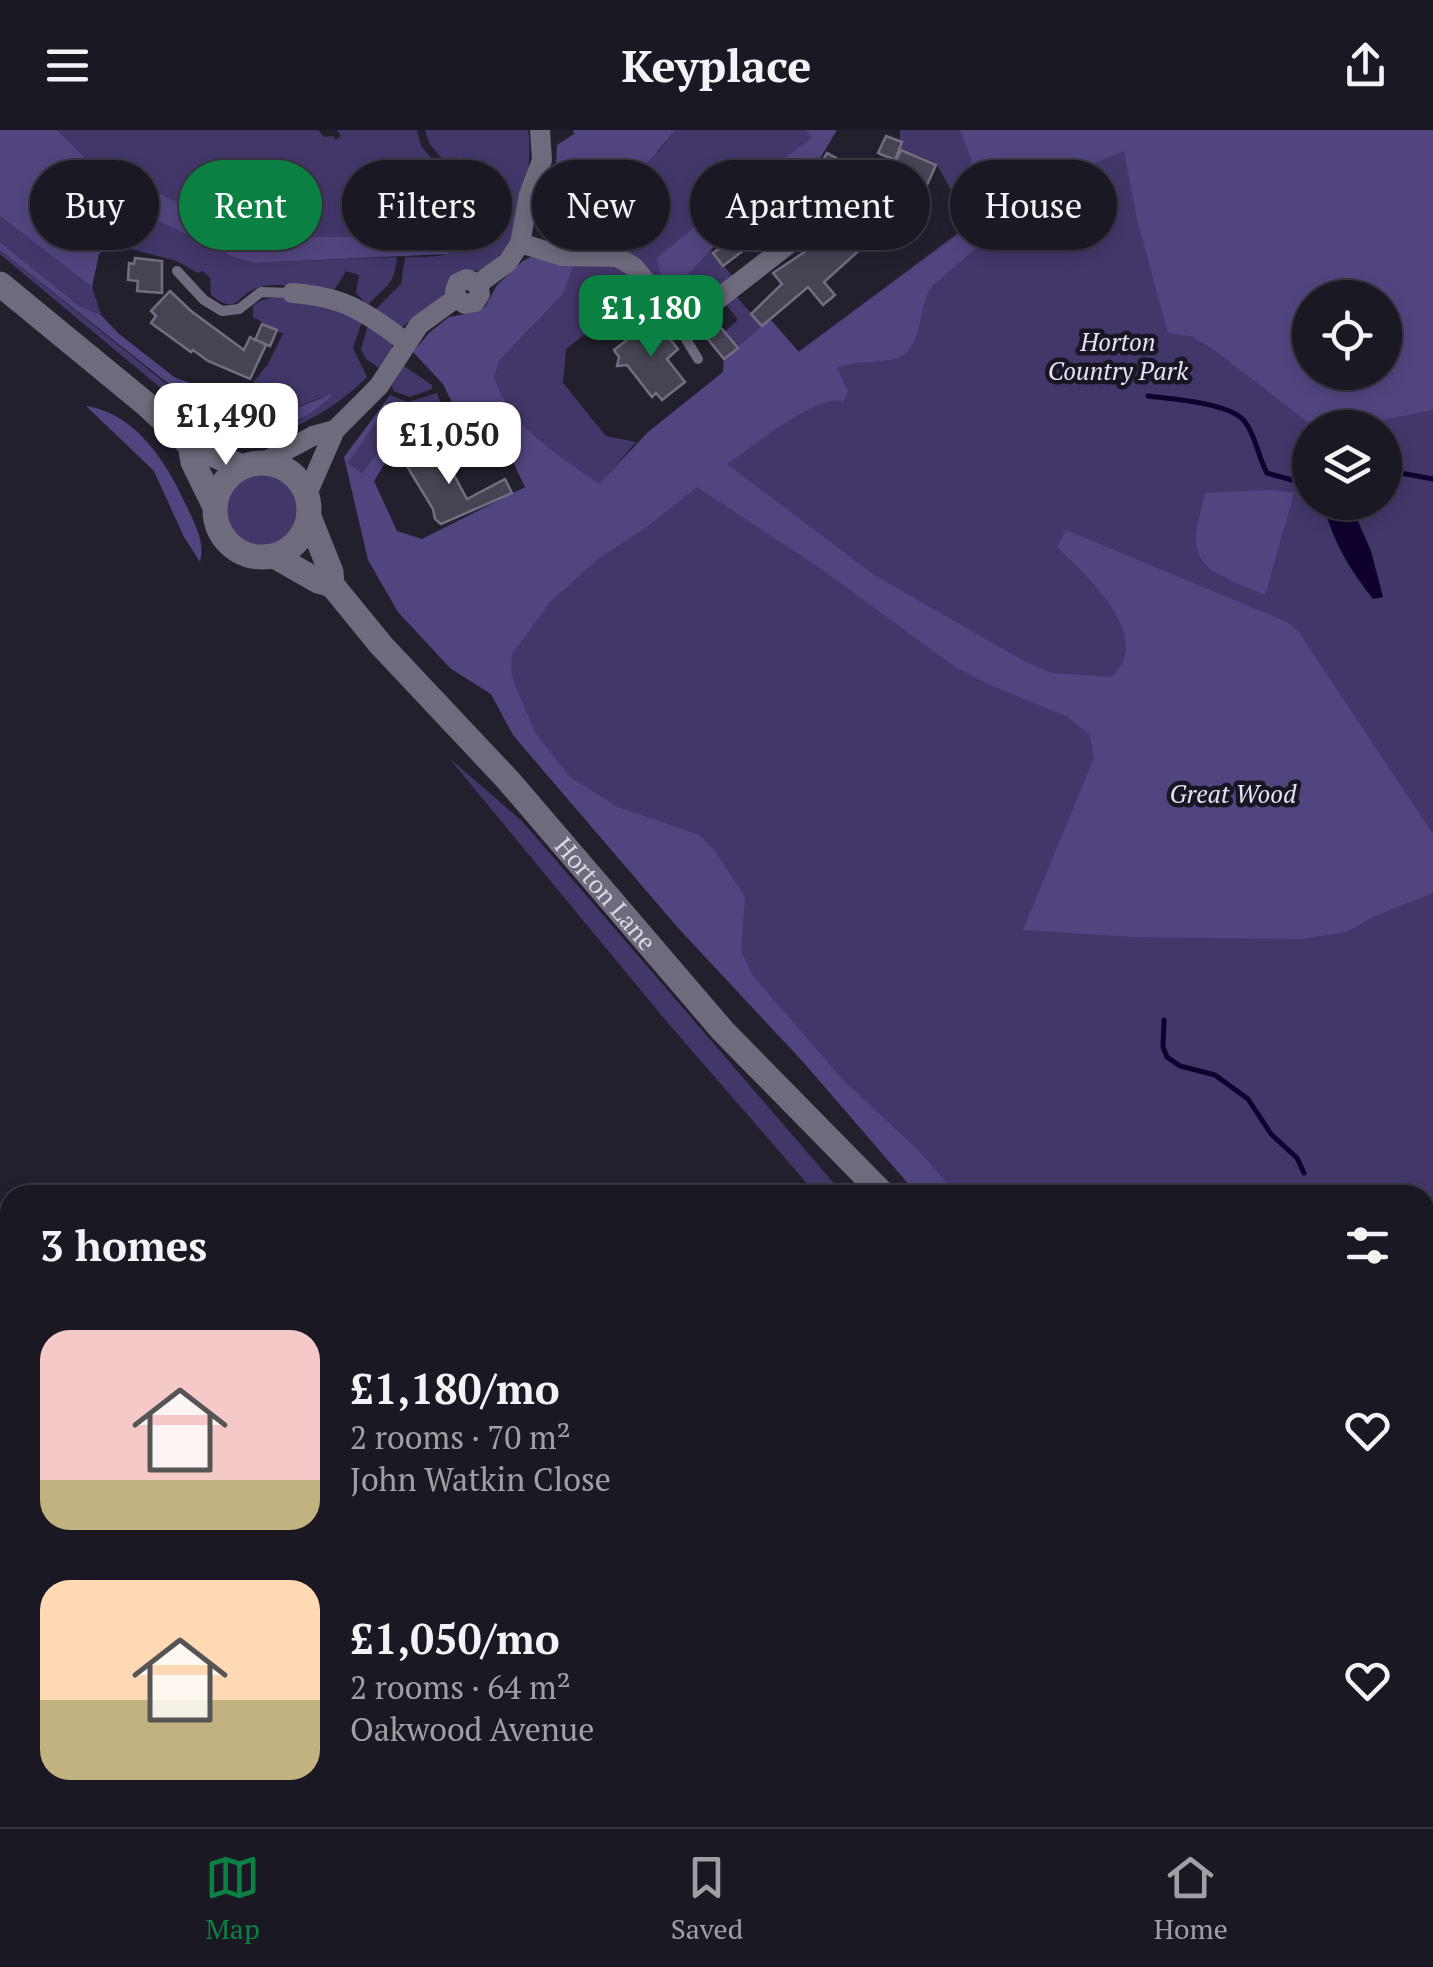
<!DOCTYPE html>
<meta charset="utf-8">
<style>
body{margin:0;font-family:"PT Serif",serif;background:#23212a;color:#f1f3f6;height:100vh;display:flex;flex-direction:column;font-size:38px;white-space:nowrap}
*{box-sizing:border-box;margin:0}
p{font-size:32px;color:#9fa0a5}
.icon{flex:none;width:55px;height:55px;fill:none;stroke:currentColor;stroke-width:2;stroke-linecap:round;stroke-linejoin:round}
.map{position:relative;flex:1;overflow:hidden}
.side{position:absolute;left:0px;top:1055px;width:1435px;height:642px;display:flex;flex-direction:column;background:#1a1822;border-radius:30px 30px 0 0;box-shadow:0 5px 15px #0003,0 0 0 2px #383740}
.side>*{flex:none}
.guide{position:absolute;left:30px;top:30px;width:1375px;height:90px;display:flex;gap:20px}
.fabs{position:absolute;left:1292px;top:150px;display:grid;gap:20px}
.fabs a{display:grid;place-items:center;width:110px;height:110px;border-radius:50%;background:#1a1822;box-shadow:0 5px 15px #0003,0 0 0 2px #383740;font-size:50px}
.price{position:absolute;translate:-50% -85px;padding:0 22px;border-radius:20px;background:#fff;color:#222;font-size:32px;line-height:65px;filter:drop-shadow(0 2px 5px #0008)}
.price::after{content:'';position:absolute;left:50%;top:60px;width:30px;height:22px;margin-left:-15px;background:inherit;clip-path:polygon(0 0,100% 0,50% 100%)}
.price.current{background:#0b8043;color:#fff}
ul{padding:0;list-style:none}
li{display:flex;align-items:center;gap:30px;height:250px;padding:0 40px}
li span{display:grid;place-items:center;flex:none;width:280px;height:200px;border-radius:30px;color:#555}
li>.icon{margin-inline-start:auto}
span .icon{width:120px;height:120px;fill:#fffc;stroke-width:1}
li b{font-size:42px}
h2{display:flex;justify-content:space-between;align-items:center;height:120px;padding:0 40px;font-size:42px}
.chip{padding:0 35px;border-radius:45px;background:#1a1822;box-shadow:0 5px 15px #0003,0 0 0 2px #383740;font-size:35px;line-height:90px}
.chip.current{background:#0b8043;color:#fff}
header{display:flex;justify-content:space-between;align-items:center;height:130px;padding:0 40px;background:#1a1822;font-size:45px;font-weight:700}
.tabs{display:flex;justify-content:space-around;align-items:center;height:140px;border-top:2px solid #383740;background:#1a1822;font-size:28px;color:#9fa0a5}
.tabs a{display:grid;justify-items:center;gap:5px}
.tabs .current{color:#0b8043}
.map>svg:first-child{display:block}
.green{fill:#43376a;fill-rule:evenodd}
.forest{fill:#52457f;fill-rule:evenodd}
.water{fill:#100030}
.lines{fill:none;stroke-linecap:round;stroke-linejoin:round}
.stream{stroke:#100030;stroke-width:5}
.building{fill:#464453;stroke:#716f7f;stroke-width:2.5}
.service{stroke:#6e6b7c;stroke-width:10}
.minor{stroke:#6e6b7c;stroke-width:20}
.tertiary{stroke:#6e6b7c;stroke-width:25}
.secondary{stroke:#7f77a0;stroke-width:25}
.labels{text-anchor:middle;stroke-width:9;stroke-linejoin:round;paint-order:stroke}
.park-label{font-size:25px;font-style:italic;fill:#e4e1f4;stroke:#191623}
.street-label{font-size:25px;fill:#d8d6e0;stroke:#191623}
</style>
<header><svg class="icon" aria-label="menu" viewBox="0 0 24 24"><path d="M4 6h16M4 12h16M4 18h16"/></svg>Keyplace<svg class="icon" aria-label="share" viewBox="0 0 24 24"><path d="M12 15V3M7 8l5-5 5 5M5 13v7h14v-7"/></svg></header>
<div class="map">
<svg width="1433" height="1697" viewBox="0 0 1433 1697">
<rect width="100%" height="100%" fill="#22202d"/>
<g class="green">
<path d="M57,0H318L324,7L333,6L336,10L341,6L337,0H417L421,16L433,30L384,31C364,49 373,81 374,106L309,107L276,83L230,94L211,91L96,38Z"/>
<path d="M425,0H528C534,37 521,118 485,138C476,143 465,140 455,143L444,164L404,196L399,197L373,182L401,154L405,127C418,126 441,129 453,121C469,110 461,47 461,27L442,29L429,13Z"/>
<polygon points="676,0 806,0 813,8 730,68 701,130 710,119 733,147 704,170 676,172 642,136 563,117 547,108 576,117 593,114 600,77 606,63 659,21"/>
<path d="M900,0H960L991,80L1114,0H1433V1697H1270L1262,1688H1425V1065H918L505,587L491,564L450,538L508,467L798,222L970,94L936,33L900,18ZM1310,168H1385V242H1310ZM1310,298H1385V372H1310Z"/>
<polygon points="0,86 92,157 101,185 79,176 0,112"/>
<path d="M145,88L154,89L233,127L254,133L397,127C394,158 386,154 368,175L356,163L359,145L346,141L335,159C311,161 284,151 260,157C237,162 239,188 211,165L210,148L203,141L197,143L177,131L131,119L139,93Z"/>
<path d="M0,120L209,288C236,304 274,307 302,289C310,284 318,273 324,266L259,293L238,271L268,234L283,204L253,187V176C281,153 332,179 363,188L353,218L367,247C332,283 252,332 205,295L0,124Z"/>
<path d="M609,132L633,148L646,171L641,176L622,175L566,219L563,253L606,306L636,312L599,355C558,324 511,298 494,247L500,230L563,164L574,135Z"/>
<polygon points="736,166 762,196 738,218 724,202 738,190 726,174"/>
<polygon points="369,192 392,214 392,220 379,238 366,229 361,219"/>
<polygon points="404,236 432,255 432,259 410,267 393,261 392,254"/>
<polygon points="437,263 443,280 381,318 362,343 348,333 387,277 385,272 390,265 408,272"/>
<circle cx="263" cy="380" r="39"/>
<polygon points="449,628 522,691 844,1065 817,1065 667,892"/>
<polygon points="0,1639 10,1640 10,1688 271,1688 279,1697 0,1697"/>
<polygon points="786,1688 974,1688 993,1697 909,1697 858,1690"/>
<polygon points="1086,1688 1196,1688 1191,1697 1085,1697"/>
<polygon points="363,1689 436,1689 456,1697 343,1697 351,1691"/>
</g>
<g class="forest">
<path d="M0,0H57L96,38L140,53L211,91L230,94L252,80L263,79L276,83L309,107L374,106C373,81 364,49 384,31L419,32L461,27L462,107L448,124L254,133L233,127L154,89L145,88L139,93L131,119L112,115L99,124L92,157L0,86Z"/>
<path d="M573,0H676L650,30L606,63L600,77L594,114C574,117 550,117 538,99L556,34L557,15L574,4Z"/>
<polygon points="806,0 837,0 815,37 725,110 722,108 685,147 673,152 661,145 657,128 730,68 812,8"/>
<path d="M960,0H1433V280L1346,297H1314L1213,219L1191,206L1168,203L1137,89L1124,21L1058,48L932,156C918,175 923,217 900,227C880,235 857,229 837,238L848,261L843,272C820,261 750,319 727,334L874,445L1022,530L1051,543L1111,547C1157,507 1085,444 1057,417L1066,400L1287,492L1298,501L1433,704V763L1375,786L1346,802L1301,809L1134,807L1023,800L1094,628L1090,605L1068,587L986,553L954,536L817,436L697,357L648,396L599,428L550,472L512,524L511,542L516,558L536,604L571,648L618,677L699,705L714,720L745,767L741,821L753,846L844,951L917,1019L958,1065H918L806,935L679,799L529,624L513,605L491,564L450,538L398,482L368,430L344,327L385,272L387,277L348,333L362,343L381,318L443,280L449,290L388,328L374,351L397,401L422,409L525,357L499,303L480,312L476,305L469,308L443,254L413,222L429,203L449,187L472,183L485,177L497,155L523,131L531,127L574,135L563,164L500,230L494,247C511,298 558,324 599,354L648,302L723,242L724,229L770,189L799,222L990,81ZM1310,168H1385V242H1310Z"/>
<path d="M0,112L79,176L101,185L118,203L174,247L238,271L259,293L334,263C304,295 260,312 218,293L0,120Z"/>
<path d="M86,276C138,284 168,335 188,379C196,397 205,412 200,432L184,407L154,341Z"/>
<path d="M1269,360L1294,363L1265,465C1202,438 1182,437 1206,363Z"/>
<polygon points="10,1131 10,1179 0,1170 0,1133"/>
</g>
<path class="water" d="M1323,373H1350L1371,421L1383,467L1373,469C1349,439 1332,410 1323,373Z"/>
<g class="lines">
<g class="stream">
<path d="M1148,266C1171,269 1232,273 1245,292C1256,306 1258,327 1267,343L1310,355"/>
<polyline points="1385,340 1433,349"/>
<polyline points="1164,890 1163,917 1167,927 1180,936 1215,945 1248,969 1271,1004 1297,1028 1304,1043"/>
<polyline points="1425,1306 1433,1305"/>
</g>
</g>
<g class="building">
<polygon points="886,6 902,12 895,30 878,23"/>
<polygon points="901,20 936,35 922,66 903,57 910,42 894,35"/>
<polygon points="827,23 855,38 840,52 832,48 823,64 809,56"/>
<polygon points="801,49 812,63 793,78 782,63"/>
<polygon points="865,71 880,74 874,107 824,152 835,165 823,175 808,157 762,196 751,184 782,154 773,143 812,117 814,120 828,111 862,81"/>
<polygon points="756,90 773,109 757,121 752,114 723,136 713,123"/>
<polygon points="135,128 162,131 162,163 137,161 138,151 128,150 129,133 134,134"/>
<polygon points="170,161 191,181 244,220 250,207 255,210 262,194 277,200 270,216 256,210 266,215 250,249 208,231 193,220 191,222 151,193 156,186 151,181"/>
<polygon points="654,189 678,219 667,229 685,252 662,270 656,263 652,267 627,235 617,236 619,227 614,220"/>
<polygon points="717,193 738,218 724,229 703,203"/>
<polygon points="438,315 467,369 505,349 512,363 441,394 435,389 433,379 405,333"/>
</g>
<g class="lines">
<g class="service">
<polyline points="177,141 204,170 222,181 239,179 261,162 292,163"/>
<polyline points="683,180 686,209 698,229"/>
</g>
<g class="minor">
<polyline points="520,113 562,126 617,127 634,137 663,173 678,179 695,179 718,169 808,99 870,44"/>
<path d="M292,163C346,167 363,181 406,212"/>
<polyline points="456,168 455,161 458,153 467,149 478,154 508,132 520,113 529,65 542,30 540,0"/>
<polyline points="456,168 465,174 475,172 480,164 478,154"/>
<polyline points="262,333 313,306 335,300"/>
<polyline points="307,364 335,300 379,256 419,195 456,168"/>
</g>
<g class="tertiary">
<polyline points="0,154 146,274 190,315 242,337"/>
<polyline points="190,315 193,332 215,377"/>
<circle cx="262" cy="380" r="47"/>
<path id="s1" d="M309,387L331,442L332,455L381,515L508,650L723,901L884,1065"/>
<polyline points="274,426 318,451 332,455"/>
</g>
<g class="secondary">
<polyline points="0,1610 10,1612"/>
<polyline points="1029,1688 1040,1697"/>
<polyline points="1233,1688 1239,1697"/>
<polyline points="1072,1697 1074,1688"/>
<polyline points="1204,1697 1208,1688"/>
</g>
</g>
<g class="labels">
<g class="park-label">
<text x="1118" y="221">Horton<tspan x="1118" dy="29">Country Park</tspan></text>
<text x="1233" y="673">Great Wood</text>
</g>
<g class="street-label">
<text dy="9" stroke="none"><textPath href="#s1" startOffset="485">Horton Lane</textPath></text>
</g>
</g>
</svg>
<div class="fabs">
<a><svg class="icon" aria-label="locate" viewBox="0 0 24 24"><circle cx="12" cy="12" r="6"/><path d="M12 2v4M12 18v4M2 12h4M18 12h4"/></svg></a>
<a><svg class="icon" aria-label="layers" viewBox="0 0 24 24"><path d="M12 4l9 5-9 5-9-5zM3 14l9 5 9-5"/></svg></a>
</div>
<b class="price current" style="left:651px;top:230px">£1,180</b>
<b class="price" style="left:226px;top:338px">£1,490</b>
<b class="price" style="left:449px;top:357px">£1,050</b>
<div class="guide">
<a class="chip">Buy</a>
<a class="chip current">Rent</a>
<a class="chip">Filters</a>
<a class="chip">New</a>
<a class="chip">Apartment</a>
<a class="chip">House</a>
</div>
<section class="side">
<h2>3 homes<svg class="icon" aria-label="filters" viewBox="0 0 24 24"><path d="M4 7h16M4 17h16"/><circle cx="9" cy="7" r="2"/><circle cx="15" cy="17" r="2"/></svg></h2>
<ul>
<li><span style="background:linear-gradient(#f6c9c9 75%,#c2b280 0)"><svg class="icon" aria-label="home" viewBox="0 0 24 24"><path d="M3 11l9-7 9 7M6 9v11h12V9"/></svg></span><div><b>£1,180/mo</b><p>2 rooms · 70 m²</p><p>John Watkin Close</p></div><svg class="icon" aria-label="heart" viewBox="0 0 24 24"><path d="M12 20l-8-8c-3-5 5-10 8-4 3-6 11-1 8 4z"/></svg></li>
<li><span style="background:linear-gradient(#ffd9b3 60%,#c2b280 0)"><svg class="icon" aria-label="home" viewBox="0 0 24 24"><path d="M3 11l9-7 9 7M6 9v11h12V9"/></svg></span><div><b>£1,050/mo</b><p>2 rooms · 64 m²</p><p>Oakwood Avenue</p></div><svg class="icon" aria-label="heart" viewBox="0 0 24 24"><path d="M12 20l-8-8c-3-5 5-10 8-4 3-6 11-1 8 4z"/></svg></li>
</ul>
</section>
</div>
<nav class="tabs">
<a class="current"><svg class="icon" aria-label="map" viewBox="0 0 24 24"><path d="M3 6l6-2 6 2 6-2v14l-6 2-6-2-6 2zM9 4v14M15 6v14"/></svg>Map</a>
<a><svg class="icon" aria-label="saved" viewBox="0 0 24 24"><path d="M7 4h10v16l-5-4-5 4z"/></svg>Saved</a>
<a><svg class="icon" aria-label="home" viewBox="0 0 24 24"><path d="M3 11l9-7 9 7M6 9v11h12V9"/></svg>Home</a>
</nav>
